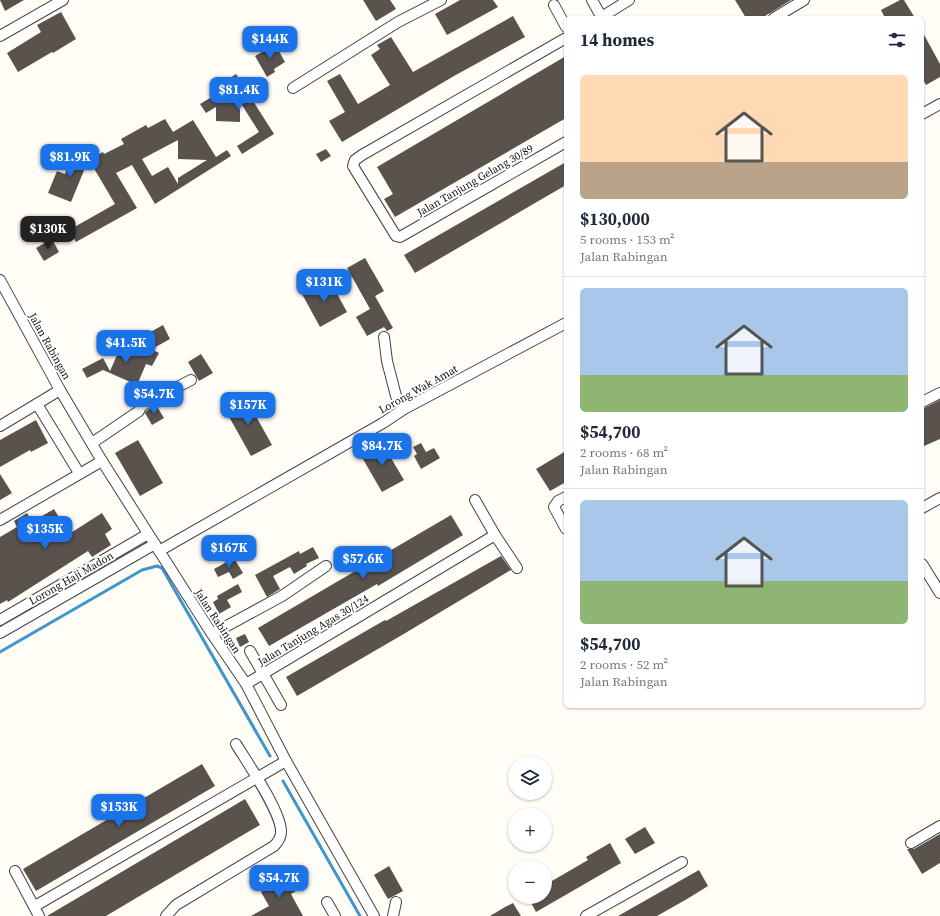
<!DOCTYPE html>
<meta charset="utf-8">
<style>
body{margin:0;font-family:"Source Serif 4",serif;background:#f6f6f7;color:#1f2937;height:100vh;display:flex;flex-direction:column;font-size:15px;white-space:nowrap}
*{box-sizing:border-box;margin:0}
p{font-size:13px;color:#747a83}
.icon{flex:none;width:22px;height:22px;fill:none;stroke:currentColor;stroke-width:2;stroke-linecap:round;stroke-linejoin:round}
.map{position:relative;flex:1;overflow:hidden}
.panel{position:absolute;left:564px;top:16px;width:360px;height:692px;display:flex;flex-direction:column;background:#fff;border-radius:6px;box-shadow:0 1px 3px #0004}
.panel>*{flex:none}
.fabs{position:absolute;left:508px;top:756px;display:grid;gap:8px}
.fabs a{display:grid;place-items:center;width:44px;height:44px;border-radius:50%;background:#fff;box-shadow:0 1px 3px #0004;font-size:20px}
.price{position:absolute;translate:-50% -34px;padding:0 9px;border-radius:8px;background:#1a73e8;color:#fff;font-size:13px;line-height:26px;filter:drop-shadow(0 1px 2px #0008)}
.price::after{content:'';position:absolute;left:50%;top:24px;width:12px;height:9px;margin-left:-6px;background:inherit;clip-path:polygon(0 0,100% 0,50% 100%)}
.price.on{background:#222;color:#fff}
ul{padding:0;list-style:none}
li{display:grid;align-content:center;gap:8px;height:212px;padding:0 16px}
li+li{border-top:1px solid #e0e1e3}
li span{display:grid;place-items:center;height:124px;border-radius:6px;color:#555}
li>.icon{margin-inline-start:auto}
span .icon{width:72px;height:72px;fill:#fffc;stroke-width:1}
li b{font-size:17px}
h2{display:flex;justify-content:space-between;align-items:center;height:48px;padding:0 16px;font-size:17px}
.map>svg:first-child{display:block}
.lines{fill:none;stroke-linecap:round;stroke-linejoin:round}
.stream{stroke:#3f96cf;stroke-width:3}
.building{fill:#5a524d;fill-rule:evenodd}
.street-casing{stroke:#444;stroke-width:12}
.street{stroke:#fff;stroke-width:10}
.labels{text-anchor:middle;stroke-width:4;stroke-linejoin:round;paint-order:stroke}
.street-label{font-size:11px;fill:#111;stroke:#fff}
</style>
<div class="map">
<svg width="940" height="916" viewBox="0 0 940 916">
<rect width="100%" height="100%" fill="#fffdf5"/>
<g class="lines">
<g class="stream">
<polyline points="0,652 142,570 157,566 162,568 270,756"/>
<polyline points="283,781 360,916"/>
</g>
</g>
<g class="building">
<polygon points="0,0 24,0 5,11"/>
<polygon points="363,0 390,0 396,9 376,21"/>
<polygon points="460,0 493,0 498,7 447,35 435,14"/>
<polygon points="735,0 791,0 762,18 746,18"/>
<polygon points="900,0 904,0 915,18 885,18 881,10"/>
<polygon points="61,12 76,39 53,53 52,52 18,72 7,53 41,32 37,25"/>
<polygon points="513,16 525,37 454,76 342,142 329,121 345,112 327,81 340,74 358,104 390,85 371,55 380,49 377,45 391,37 413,72"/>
<polygon points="922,31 940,64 940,77 926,85 922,78"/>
<polygon points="275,44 285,62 274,69 275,72 267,77 255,56"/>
<polygon points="566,56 566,118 395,217 384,199 393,194 377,167"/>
<polygon points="236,74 274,134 242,154 237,146 259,132 240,102 240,122 216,121 216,107 206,113 200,104 230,86 227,80"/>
<path d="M165,119L173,132L193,120L216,157L227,150L231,156L155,204L132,165L116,173L137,208L76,242L69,230L115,204L89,160L103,152L104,154L124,144L121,139L146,125L148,128ZM178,140V159L207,160L178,178V184L168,167L152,176L142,159Z"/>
<polygon points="326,149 331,156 321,162 316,154"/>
<polygon points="75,150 90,156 71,202 48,193 57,171 65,174"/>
<polygon points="566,162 566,185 415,273 404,255"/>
<polygon points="52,239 59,252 44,261 36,248"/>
<polygon points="365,258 384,291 375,296 393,328 387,331 384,327 367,336 356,317 370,309 347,268"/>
<polygon points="329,279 347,312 320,327 302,294"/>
<polygon points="163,325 170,339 152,349 145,335"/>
<polygon points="136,342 159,353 152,366 146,364 137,385 103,370 87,378 82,369 103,358 110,371 121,346 132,351"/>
<polygon points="201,354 213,373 199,381 188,362"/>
<polygon points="244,395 272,445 251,456 223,406"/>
<polygon points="940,400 940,439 924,446 922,441 922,409"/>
<polygon points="156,405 164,418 152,425 145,413 146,411"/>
<polygon points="36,420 48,443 31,452 30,450 0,467 0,440"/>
<polygon points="138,440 163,483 140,496 115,453"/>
<polygon points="381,441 404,480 382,492 360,454"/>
<polygon points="421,443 426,452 434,448 440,458 421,469 414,456 417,454 413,447"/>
<polygon points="566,451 566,482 550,491 536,469"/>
<polygon points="0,474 12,493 0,500"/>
<polygon points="54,509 69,534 102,513 112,529 105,534 111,545 92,557 88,551 8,602 7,600 0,604 0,537 17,527 14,521 27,513 32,522"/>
<polygon points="451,515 463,535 378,586 377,584 269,646 258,628"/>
<polygon points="313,547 319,558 306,564 307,566 294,574 290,567 273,576 280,589 267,597 255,575 299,551 300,554"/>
<polygon points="501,556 511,570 402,635 297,696 286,677 385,620 386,621"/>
<polygon points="234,558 243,573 233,579 229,572 218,577 214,569"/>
<polygon points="238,584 242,592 227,600 231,607 219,614 213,602 218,599 217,596"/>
<polygon points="245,634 249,642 240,647 236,638"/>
<polygon points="202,764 215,786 36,891 23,869"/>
<polygon points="245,799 260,825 148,891 106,916 47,916"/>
<polygon points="645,827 655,843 635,854 625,839"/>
<polygon points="940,834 940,863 922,874 907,849 914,849"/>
<polygon points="610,843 621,863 536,912 528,897 545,897 545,885 588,860 586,857"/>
<polygon points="389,866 403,891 388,899 374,875"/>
<polygon points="699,870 708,886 687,899 657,916 618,916"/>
<polygon points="270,875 275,884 288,877 296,891 291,894 303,916 251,916 269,906 261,892 264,890 259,882"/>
<polygon points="513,903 521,916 490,916 505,907"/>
</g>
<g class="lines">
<defs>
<g id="street">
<polyline points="592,0 602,18"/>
<polyline points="554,5 566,27"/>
<polyline points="600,18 629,0"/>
<polyline points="774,18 804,0"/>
<polyline points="0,36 63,0"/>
<polyline points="566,38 362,155 355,160 353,166 396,236 400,237 566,142"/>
<polyline points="293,88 398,22 441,0"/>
<polyline points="922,114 940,104"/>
<polyline points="0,280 60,390 102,461 212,634 246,684 286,761 374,916"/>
<polyline points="384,337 387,361 396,396 404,409"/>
<polyline points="922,402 940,393"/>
<polyline points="37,404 79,473"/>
<polyline points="0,426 60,390"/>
<polyline points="92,443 139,411 141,406 191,380"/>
<polyline points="566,497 558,501 554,507 566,529"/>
<polyline points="475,500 495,535 517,568"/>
<polyline points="922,508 940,498"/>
<polyline points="0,520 102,461"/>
<polyline points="159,551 383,423 404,409 566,323"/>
<polyline points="922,564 940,593"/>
<polyline points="0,620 148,534"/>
<polyline points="0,633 155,544"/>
<polyline points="212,634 282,596 326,566"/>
<polyline points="250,651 281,705"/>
<polyline points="246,684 495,535"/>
<polyline points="911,843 940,826"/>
<polyline points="15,871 39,916"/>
<polyline points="327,902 335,916"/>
<polyline points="35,906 286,761"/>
<path d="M166,916L176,905L274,846C278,842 281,838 281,832C282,813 247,762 236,744"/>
<polyline points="393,916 396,902"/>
<polyline points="586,916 682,862"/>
</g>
</defs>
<use href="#street" class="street-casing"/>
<use href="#street" class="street"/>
</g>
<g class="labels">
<g class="street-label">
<text transform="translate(475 180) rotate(-30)" y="4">Jalan Tanjung Gelang 30/89</text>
<text transform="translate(50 346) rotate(61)" y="4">Jalan Rabingan</text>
<text transform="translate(418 389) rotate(-29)" y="4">Lorong Wak Amat</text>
<text transform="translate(71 578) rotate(-30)" y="4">Lorong Haji Madon</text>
<text transform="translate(218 621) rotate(57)" y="4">Jalan Rabingan</text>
<text transform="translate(313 630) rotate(-31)" y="4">Jalan Tanjung Agas 30/124</text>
</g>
</g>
</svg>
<div class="fabs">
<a><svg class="icon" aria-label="layers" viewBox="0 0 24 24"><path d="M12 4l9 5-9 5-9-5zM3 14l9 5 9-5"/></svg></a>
<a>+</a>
<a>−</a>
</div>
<b class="price" style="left:270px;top:60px">$144K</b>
<b class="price" style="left:239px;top:111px">$81.4K</b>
<b class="price" style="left:70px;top:178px">$81.9K</b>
<b class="price on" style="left:48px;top:250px">$130K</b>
<b class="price" style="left:324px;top:303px">$131K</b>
<b class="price" style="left:126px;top:364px">$41.5K</b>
<b class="price" style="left:154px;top:415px">$54.7K</b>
<b class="price" style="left:248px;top:426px">$157K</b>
<b class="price" style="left:382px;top:467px">$84.7K</b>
<b class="price" style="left:45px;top:550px">$135K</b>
<b class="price" style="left:229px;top:569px">$167K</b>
<b class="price" style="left:363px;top:580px">$57.6K</b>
<b class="price" style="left:119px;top:828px">$153K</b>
<b class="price" style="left:279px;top:899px">$54.7K</b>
<section class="panel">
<h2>14 homes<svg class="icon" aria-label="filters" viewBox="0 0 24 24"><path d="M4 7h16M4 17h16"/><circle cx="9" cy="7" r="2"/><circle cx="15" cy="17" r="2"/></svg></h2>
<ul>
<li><span style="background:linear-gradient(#ffd9b3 70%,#b9a48a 0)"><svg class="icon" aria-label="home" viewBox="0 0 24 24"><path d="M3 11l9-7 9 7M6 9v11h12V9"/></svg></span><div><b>$130,000</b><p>5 rooms · 153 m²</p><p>Jalan Rabingan</p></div></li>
<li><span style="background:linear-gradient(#a9c7e8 70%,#8fb573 0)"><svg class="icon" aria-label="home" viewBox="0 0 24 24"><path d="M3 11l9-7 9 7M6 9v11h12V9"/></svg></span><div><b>$54,700</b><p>2 rooms · 68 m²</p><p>Jalan Rabingan</p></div></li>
<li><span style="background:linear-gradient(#a9c7e8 65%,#8fb573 0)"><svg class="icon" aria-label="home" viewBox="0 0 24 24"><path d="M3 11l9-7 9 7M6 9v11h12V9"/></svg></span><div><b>$54,700</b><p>2 rooms · 52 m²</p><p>Jalan Rabingan</p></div></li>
</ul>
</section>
</div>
